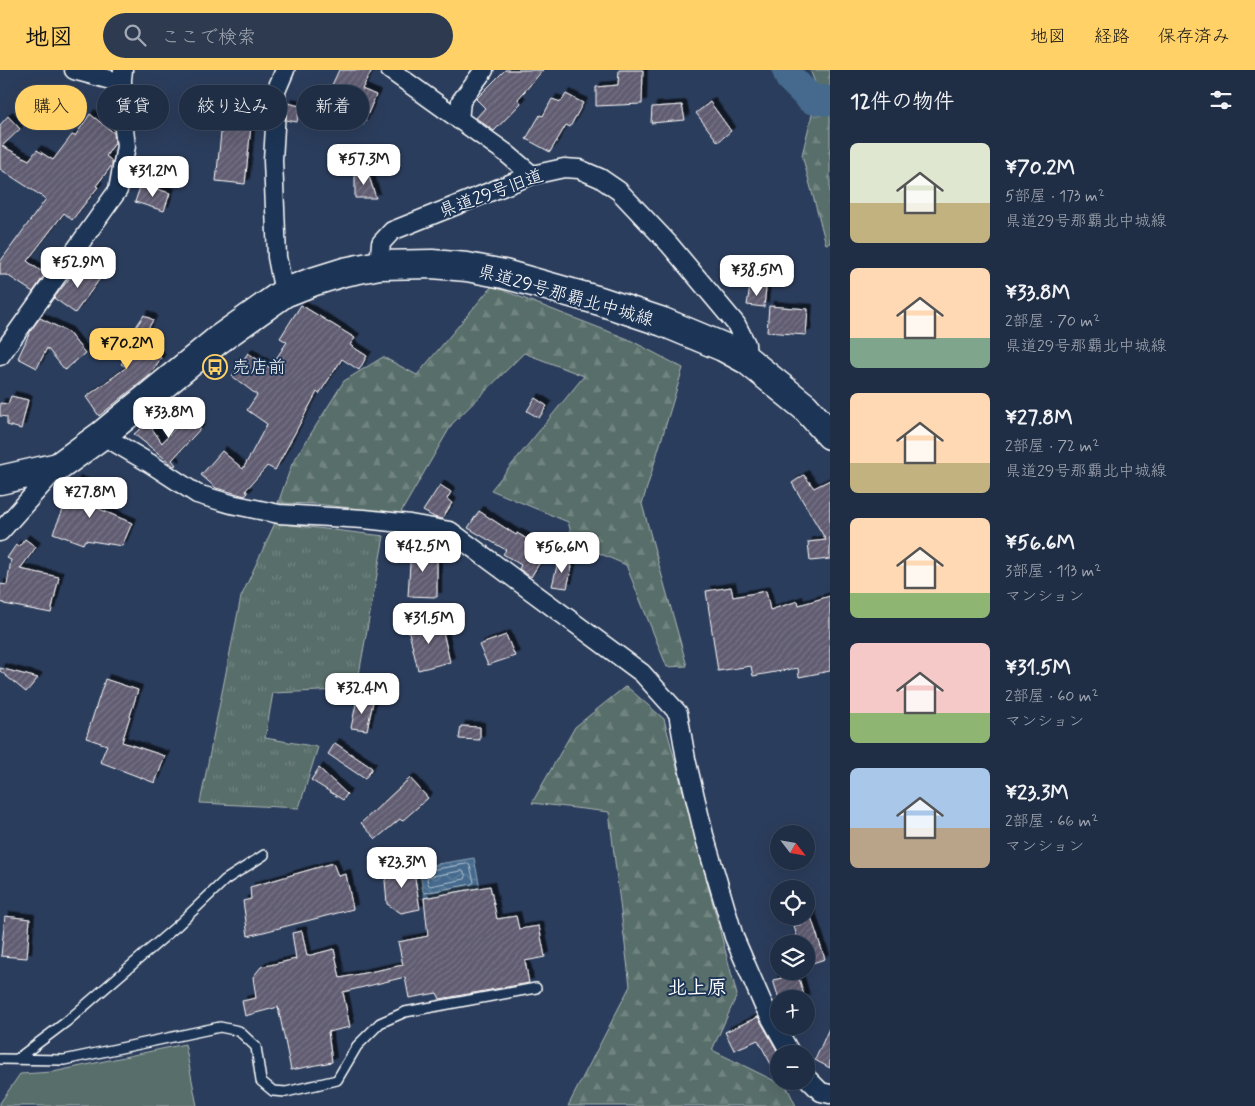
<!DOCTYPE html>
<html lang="ja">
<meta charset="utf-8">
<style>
body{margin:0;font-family:Mynerve,"Klee One",sans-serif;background:#2d3a50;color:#f1f3f6;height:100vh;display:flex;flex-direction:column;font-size:19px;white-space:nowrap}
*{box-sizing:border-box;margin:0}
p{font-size:16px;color:#a2a8b3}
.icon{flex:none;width:28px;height:28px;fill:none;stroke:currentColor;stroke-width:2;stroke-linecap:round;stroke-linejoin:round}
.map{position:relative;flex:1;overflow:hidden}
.details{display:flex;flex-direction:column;background:#202e45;width:425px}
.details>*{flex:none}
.top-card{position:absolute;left:15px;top:15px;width:475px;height:45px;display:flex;gap:10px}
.needle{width:32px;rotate:121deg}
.controls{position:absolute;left:770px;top:755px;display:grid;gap:10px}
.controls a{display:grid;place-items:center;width:45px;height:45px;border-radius:50%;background:#202e45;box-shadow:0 5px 20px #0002,0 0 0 1px #3d4a5e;font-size:25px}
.price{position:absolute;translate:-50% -42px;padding:0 11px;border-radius:10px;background:#fff;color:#222;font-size:16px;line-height:32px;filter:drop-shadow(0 1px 2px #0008)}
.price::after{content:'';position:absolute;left:50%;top:30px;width:15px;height:11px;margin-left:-8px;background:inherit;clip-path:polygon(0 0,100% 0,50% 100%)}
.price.current{background:#ffd166;color:#111}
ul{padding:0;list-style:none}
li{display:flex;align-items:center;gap:15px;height:125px;padding:0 20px}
li span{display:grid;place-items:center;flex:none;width:140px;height:100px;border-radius:8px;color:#555}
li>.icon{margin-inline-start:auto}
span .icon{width:60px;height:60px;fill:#fffc;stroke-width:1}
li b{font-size:21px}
h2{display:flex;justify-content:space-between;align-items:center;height:60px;padding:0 20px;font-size:21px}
.pill{padding:0 18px;border-radius:22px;background:#202e45;box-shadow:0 5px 20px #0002,0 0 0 1px #3d4a5e;font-size:18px;line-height:45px}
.pill.current{background:#ffd166;color:#111}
header{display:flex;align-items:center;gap:30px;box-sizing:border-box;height:70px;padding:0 25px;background:#ffd166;color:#111}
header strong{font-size:24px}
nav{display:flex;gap:28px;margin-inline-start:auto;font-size:18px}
.search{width:350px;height:45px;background:#2d3a50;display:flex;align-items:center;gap:12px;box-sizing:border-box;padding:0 18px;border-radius:28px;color:#a2a8b3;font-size:19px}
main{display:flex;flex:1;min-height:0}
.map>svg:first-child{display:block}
.grass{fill:url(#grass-tufts);stroke:#acb6b4}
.forest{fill:url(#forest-firs);stroke:#acb6b4}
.pitch{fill:#586e6a;stroke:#acb6b4}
.water{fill:url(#water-waves);stroke:#8fa6bb}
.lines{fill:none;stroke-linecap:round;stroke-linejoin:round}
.shore{stroke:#b5c4d1;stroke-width:1}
.river{stroke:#456b8d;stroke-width:30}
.building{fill:url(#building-hatch);stroke:#fff;filter:url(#shadow)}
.service-casing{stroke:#fff;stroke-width:12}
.minor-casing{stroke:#fff;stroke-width:21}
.primary-casing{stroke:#fff;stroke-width:31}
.service{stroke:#1d3557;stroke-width:9}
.minor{stroke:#1d3557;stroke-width:18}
.primary{stroke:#1d3557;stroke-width:28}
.labels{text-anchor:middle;stroke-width:4;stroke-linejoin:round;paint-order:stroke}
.street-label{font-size:18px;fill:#fff;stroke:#1d3557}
.poi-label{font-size:18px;fill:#fff;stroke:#1d3557;text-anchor:start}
.quarter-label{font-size:20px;font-weight:bold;fill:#fff;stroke:#1d3557}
</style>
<header>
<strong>地図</strong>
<div class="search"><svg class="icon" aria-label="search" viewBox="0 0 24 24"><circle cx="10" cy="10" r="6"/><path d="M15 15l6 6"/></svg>ここで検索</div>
<nav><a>地図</a><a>経路</a><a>保存済み</a></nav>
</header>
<main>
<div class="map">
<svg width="830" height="1036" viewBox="0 0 830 1036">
<defs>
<pattern id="grass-tufts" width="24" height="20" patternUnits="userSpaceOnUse" patternTransform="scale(1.25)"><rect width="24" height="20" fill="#586e6a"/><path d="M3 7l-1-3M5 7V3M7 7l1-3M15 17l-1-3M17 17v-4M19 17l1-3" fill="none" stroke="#718480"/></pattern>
<pattern id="forest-firs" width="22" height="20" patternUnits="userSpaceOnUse" patternTransform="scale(1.25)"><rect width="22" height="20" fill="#586e6a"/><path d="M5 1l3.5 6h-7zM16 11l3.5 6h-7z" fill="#718480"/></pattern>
<pattern id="water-waves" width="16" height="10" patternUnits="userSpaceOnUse" patternTransform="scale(1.25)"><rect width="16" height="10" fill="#456b8d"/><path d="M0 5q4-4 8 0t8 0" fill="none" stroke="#61819e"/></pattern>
<pattern id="building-hatch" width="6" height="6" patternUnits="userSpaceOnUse" patternTransform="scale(1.25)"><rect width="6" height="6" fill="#615c71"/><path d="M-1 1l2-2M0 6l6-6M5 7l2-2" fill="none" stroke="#797486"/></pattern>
<filter id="shadow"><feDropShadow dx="4.5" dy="-4.5" stdDeviation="0" flood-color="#0009"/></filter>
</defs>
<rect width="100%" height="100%" fill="#2b3d5c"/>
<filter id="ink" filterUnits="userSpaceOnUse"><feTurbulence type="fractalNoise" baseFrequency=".02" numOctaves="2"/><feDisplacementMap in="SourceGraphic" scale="10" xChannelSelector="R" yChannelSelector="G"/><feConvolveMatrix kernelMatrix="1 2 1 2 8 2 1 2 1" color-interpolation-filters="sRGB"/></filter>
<g filter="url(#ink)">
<polygon class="grass" points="275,453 384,466 359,604 343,620 273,623 265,668 318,677 299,738 200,733 241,527"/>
<g class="forest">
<polygon points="810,0 830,0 830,173 826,174 802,85 818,20"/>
<polygon points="492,216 628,269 683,298 642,434 687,596 667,597 626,495 574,472 568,452 491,420 584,306 524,283 452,354 400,444 316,434 278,433 292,394 344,311 383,287 417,305"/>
<polygon points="626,616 664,649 737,925 712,980 787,1017 796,1036 568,1036 630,916 609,742 532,733 575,657"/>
</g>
<polygon class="pitch" points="185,974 197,1036 0,1036 0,1033 20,1004 53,1002"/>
<polygon class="water" points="474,788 480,818 419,829 414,798"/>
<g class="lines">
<g class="shore">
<polygon points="468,794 470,796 474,812 472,814 425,823 423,822 420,804 421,802"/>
<polygon points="463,801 466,806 465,809 430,816 428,814 427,809 428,807"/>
</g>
<polyline class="river" points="787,0 790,8 811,29 830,31"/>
</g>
<g class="building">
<polygon points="339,0 372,0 362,19 376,25 363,55 351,48 354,43 329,26 335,18 332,15"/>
<polygon points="505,0 543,0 518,29 521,33 494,61 476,48 485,38 476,29"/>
<polygon points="619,0 643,0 642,34 596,36 596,17 618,15"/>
<polygon points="566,24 583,33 570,57 566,55 550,82 526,69 540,45 543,46 552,29 561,32"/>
<polygon points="710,32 731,61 718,72 696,43"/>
<polygon points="288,33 300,36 297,52 286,50"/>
<polygon points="682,35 685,50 651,53 652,37"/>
<polygon points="90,44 114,63 115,73 106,86 112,91 112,95 96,116 98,117 72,150 64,143 27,191 45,204 33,222 7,205 0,205 0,192 46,129 0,99 0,55 8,46 20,59 2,76 29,90 37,80 53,90 72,65 75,66"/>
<polygon points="222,53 251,56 245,114 216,111"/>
<polygon points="367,100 376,128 355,128 355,106"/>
<polygon points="141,114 170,123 164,141 135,132"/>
<polygon points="88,195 102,206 75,243 54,228 72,205 78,209"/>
<polygon points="750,216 766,218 764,237 747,235"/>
<polygon points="301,235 355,268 350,275 367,286 359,300 342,289 319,324 317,322 275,400 267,396 246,420 248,423 245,426 216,418 201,405 222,381 243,399 267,354 247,340 257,325 232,306 248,283 270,298 287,272 280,268"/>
<polygon points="769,236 808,239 806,265 767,262"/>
<polygon points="144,245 153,250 140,273 161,288 149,306 99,346 86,327 127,297 121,294 126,287 119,282"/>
<polygon points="40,248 68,262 85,283 65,300 47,278 37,298 18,288 31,260"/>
<polygon points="11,326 28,330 21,359 7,355 7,347 0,346 0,333 8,334"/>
<polygon points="535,328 547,336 539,348 527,341"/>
<polygon points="186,346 200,359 172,390 176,395 174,396 134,364 148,353 162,373"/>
<polygon points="804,405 814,418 830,410 830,489 810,491 808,472 826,470 792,413"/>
<polygon points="76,410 104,422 97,438 132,453 122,476 85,470 83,474 53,463"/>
<polygon points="440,415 451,422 447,429 452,433 442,449 434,447 423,441"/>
<polygon points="479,441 516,465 517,463 547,481 531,507 519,499 521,495 503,484 506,480 468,458"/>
<polygon points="25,469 36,477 20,499 59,507 51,543 4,534 4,533 0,532 0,514 7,515 11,490 7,488 16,475 19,477"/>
<polygon points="411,478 437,479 437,527 408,526"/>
<polygon points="559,488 572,496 567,518 552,516"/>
<polygon points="731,517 733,527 766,521 770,540 798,531 799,535 830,526 830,601 799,607 798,598 753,606 751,596 718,601 706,521"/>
<polygon points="440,549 450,592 418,600 408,558"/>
<polygon points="506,565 515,586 488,595 479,575"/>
<polygon points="0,598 38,608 26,622 0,601"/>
<polygon points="105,609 138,620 122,672 165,686 155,713 100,692 107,675 86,668"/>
<polygon points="357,629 373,632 367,660 351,658"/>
<polygon points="461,656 480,657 480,670 459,669"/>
<polygon points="335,673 372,698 365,709 328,684"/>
<polygon points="319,698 347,724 343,730 311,710"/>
<polygon points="410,708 428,728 402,751 400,749 376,769 361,753"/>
<polygon points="412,791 420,839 401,843 387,834 385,810 396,795"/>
<polygon points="333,793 338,806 346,804 353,839 248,866 243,831 251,829 250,817"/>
<polygon points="490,816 497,849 516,846 519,859 539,856 545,887 525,891 529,913 440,929 437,923 409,928 405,907 343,922 350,957 328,962 332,992 291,1000 278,937 245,946 242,931 256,928 253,907 261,897 296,889 292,863 302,861 307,886 334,879 340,908 403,895 398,872 428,866 424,828"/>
<polygon points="806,841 809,841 825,889 806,895 806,874 799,874 794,856 806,853"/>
<polygon points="5,846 30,849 27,888 1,886"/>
<polygon points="780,901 797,901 805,929 779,929 773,910 782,908"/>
<polygon points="758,947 779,984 779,1009 758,970 734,980 725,962"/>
<polygon points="830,956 830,998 815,990"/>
</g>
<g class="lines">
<defs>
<g id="service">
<polyline points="0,989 64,990 220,957 239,961 256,977 261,1011 273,1021 286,1022 337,1010 357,976 380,953 405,942 536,918"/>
<polyline points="17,989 66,952 178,855 225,810 264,785"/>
</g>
<g id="minor">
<polyline points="74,0 122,13"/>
<polyline points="390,0 506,83 532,105"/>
<polyline points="459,50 461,31 484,0"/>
<polyline points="379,195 381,173 392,161 532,105 564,98 579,99 600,108 619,121 669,174 736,254 746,274 747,290"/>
<polyline points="284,223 277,187 273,90 276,41 276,21 285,0"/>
<polyline points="0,286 118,120 126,76 120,27 123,0"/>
<polyline points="102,365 151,394 197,424 231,434 279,444 364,449 410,454 450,461 642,603 678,643 686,689 704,765 734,867 763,934 791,984"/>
<polyline points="0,462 58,397"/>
<polyline points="806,1007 821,1022 830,1024"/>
</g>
<polyline id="primary" points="0,410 58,397 102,365 218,270 284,223 312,212 344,202 379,195 432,194 467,197 504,204 600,231 663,252 723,277 747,290 805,337 830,365"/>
</defs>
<use href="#service" class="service-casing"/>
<use href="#minor" class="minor-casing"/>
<use href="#primary" class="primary-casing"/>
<use href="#service" class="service"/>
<use href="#minor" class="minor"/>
<use href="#primary" class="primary"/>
</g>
</g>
<defs>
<symbol id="bus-ring" viewBox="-11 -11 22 22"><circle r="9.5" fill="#1d3557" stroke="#ffd166" stroke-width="1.5"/><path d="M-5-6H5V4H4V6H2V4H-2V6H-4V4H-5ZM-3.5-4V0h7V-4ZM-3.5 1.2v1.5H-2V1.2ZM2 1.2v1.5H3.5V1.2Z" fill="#ffd166"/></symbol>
</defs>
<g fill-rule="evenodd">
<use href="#bus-ring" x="201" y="283" width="28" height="28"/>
</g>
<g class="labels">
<g class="street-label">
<text transform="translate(491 123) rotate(-20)" y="6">県道29号旧道</text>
<text transform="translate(566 225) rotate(16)" y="6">県道29号那覇北中城線</text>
</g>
<g class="poi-label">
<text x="232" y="303">売店前</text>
</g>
<g class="quarter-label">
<text x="697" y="924">北上原</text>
</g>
</g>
</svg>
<div class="controls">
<a><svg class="needle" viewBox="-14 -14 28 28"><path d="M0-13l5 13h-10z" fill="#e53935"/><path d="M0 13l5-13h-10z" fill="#a2a8b3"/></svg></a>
<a><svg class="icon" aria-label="locate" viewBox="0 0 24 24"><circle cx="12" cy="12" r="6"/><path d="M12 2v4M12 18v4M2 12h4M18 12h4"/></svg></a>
<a><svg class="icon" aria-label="layers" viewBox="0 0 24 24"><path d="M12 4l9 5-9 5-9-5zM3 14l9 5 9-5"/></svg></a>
<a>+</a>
<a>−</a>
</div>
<b class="price" style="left:364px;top:116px">¥57.3M</b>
<b class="price" style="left:153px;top:128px">¥31.2M</b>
<b class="price" style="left:78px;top:219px">¥52.9M</b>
<b class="price" style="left:757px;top:227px">¥38.5M</b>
<b class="price current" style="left:127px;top:300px">¥70.2M</b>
<b class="price" style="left:169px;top:369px">¥33.8M</b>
<b class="price" style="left:90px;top:449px">¥27.8M</b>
<b class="price" style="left:423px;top:503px">¥42.5M</b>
<b class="price" style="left:562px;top:504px">¥56.6M</b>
<b class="price" style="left:429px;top:575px">¥31.5M</b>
<b class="price" style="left:362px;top:645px">¥32.4M</b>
<b class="price" style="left:402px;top:819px">¥23.3M</b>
<div class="top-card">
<a class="pill current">購入</a>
<a class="pill">賃貸</a>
<a class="pill">絞り込み</a>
<a class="pill">新着</a>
</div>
</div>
<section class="details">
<h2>12件の物件<svg class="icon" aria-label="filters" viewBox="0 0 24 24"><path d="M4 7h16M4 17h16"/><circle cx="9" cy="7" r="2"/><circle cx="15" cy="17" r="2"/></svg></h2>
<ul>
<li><span style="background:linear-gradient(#dfe7d0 60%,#c2b280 0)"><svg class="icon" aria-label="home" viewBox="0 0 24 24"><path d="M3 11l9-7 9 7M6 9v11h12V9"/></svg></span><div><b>¥70.2M</b><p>5部屋 · 173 m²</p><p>県道29号那覇北中城線</p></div></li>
<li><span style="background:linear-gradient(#ffd9b3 70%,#7fa58c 0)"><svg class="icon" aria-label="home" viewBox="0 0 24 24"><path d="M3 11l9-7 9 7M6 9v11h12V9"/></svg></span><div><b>¥33.8M</b><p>2部屋 · 70 m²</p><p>県道29号那覇北中城線</p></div></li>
<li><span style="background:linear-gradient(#ffd9b3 70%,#c2b280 0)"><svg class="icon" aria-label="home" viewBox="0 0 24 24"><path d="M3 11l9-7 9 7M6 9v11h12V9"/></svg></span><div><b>¥27.8M</b><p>2部屋 · 72 m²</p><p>県道29号那覇北中城線</p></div></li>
<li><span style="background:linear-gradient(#ffd9b3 75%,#8fb573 0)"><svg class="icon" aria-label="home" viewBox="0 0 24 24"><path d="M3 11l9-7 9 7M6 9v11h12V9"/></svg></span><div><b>¥56.6M</b><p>3部屋 · 113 m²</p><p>マンション</p></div></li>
<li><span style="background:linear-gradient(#f6c9c9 70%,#8fb573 0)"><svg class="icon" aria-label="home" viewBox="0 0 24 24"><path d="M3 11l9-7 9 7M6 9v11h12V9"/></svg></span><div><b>¥31.5M</b><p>2部屋 · 60 m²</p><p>マンション</p></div></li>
<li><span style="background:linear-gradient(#a9c7e8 60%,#b9a48a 0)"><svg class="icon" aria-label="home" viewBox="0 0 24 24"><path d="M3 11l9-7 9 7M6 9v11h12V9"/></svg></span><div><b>¥23.3M</b><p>2部屋 · 66 m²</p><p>マンション</p></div></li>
</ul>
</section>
</main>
